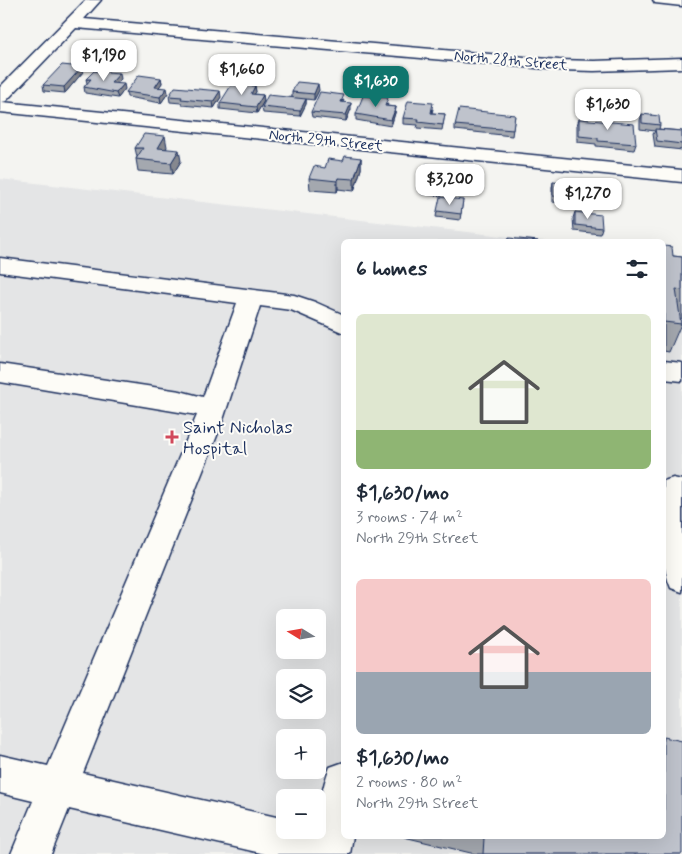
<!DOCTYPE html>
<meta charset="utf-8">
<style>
body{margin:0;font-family:Mynerve,sans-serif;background:#f6f6f7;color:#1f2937;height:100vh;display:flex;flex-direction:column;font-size:19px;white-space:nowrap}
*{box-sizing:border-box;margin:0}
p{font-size:16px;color:#747a83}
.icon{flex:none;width:28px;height:28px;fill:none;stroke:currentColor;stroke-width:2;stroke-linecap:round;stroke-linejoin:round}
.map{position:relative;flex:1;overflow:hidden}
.sheet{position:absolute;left:341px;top:239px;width:325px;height:600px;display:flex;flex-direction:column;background:#fff;border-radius:8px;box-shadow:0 5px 20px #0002}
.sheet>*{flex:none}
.needle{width:32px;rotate:281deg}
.controls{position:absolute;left:276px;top:609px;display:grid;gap:10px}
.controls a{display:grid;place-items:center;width:50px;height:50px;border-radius:8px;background:#fff;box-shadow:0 5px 20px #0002;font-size:25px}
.price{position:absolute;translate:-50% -42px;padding:0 11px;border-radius:10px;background:#fff;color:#222;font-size:16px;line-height:32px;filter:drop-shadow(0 1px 2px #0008)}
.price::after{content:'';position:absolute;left:50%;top:30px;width:15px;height:11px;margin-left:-8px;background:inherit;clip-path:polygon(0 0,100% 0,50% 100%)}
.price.current{background:#0f766e;color:#fff}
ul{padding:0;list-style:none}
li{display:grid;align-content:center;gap:10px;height:265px;padding:0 15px}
li span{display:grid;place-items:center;height:155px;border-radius:8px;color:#555}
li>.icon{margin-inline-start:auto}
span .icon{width:90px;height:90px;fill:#fffc;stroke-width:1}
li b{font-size:21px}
h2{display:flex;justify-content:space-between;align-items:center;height:60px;padding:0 15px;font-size:21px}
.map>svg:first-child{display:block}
.built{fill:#e4e5e6;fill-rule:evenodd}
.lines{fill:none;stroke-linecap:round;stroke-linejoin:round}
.minor-casing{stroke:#1b2f5e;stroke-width:3}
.minor{fill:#fdfcf7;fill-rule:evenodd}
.wall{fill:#a4a8af;stroke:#1b2f5e}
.shaded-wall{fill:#86888f;stroke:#1b2f5e}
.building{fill:#bfc3cc;stroke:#1b2f5e}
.poi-dot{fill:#d1495b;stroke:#fdfcf7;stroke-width:2}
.labels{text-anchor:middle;stroke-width:4;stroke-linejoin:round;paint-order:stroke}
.far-street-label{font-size:15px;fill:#1b2f5e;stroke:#fdfcf7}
.poi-label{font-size:18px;fill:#1b2f5e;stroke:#fdfcf7;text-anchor:start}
</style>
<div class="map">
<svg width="682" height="854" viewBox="0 0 682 854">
<rect width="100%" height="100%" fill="#f4f4f1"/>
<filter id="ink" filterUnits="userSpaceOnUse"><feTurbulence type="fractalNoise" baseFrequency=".02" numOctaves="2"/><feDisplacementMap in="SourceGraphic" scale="10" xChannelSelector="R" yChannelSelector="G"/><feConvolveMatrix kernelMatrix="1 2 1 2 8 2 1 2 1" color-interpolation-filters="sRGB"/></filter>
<g filter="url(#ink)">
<path class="built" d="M0,179L546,241H344V836H664V255L682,257V854H0ZM285,618H318V650H285ZM285,678H318V710H285ZM285,738H318V770H285ZM285,798H318V830H285Z"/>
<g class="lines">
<defs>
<g id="minor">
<polygon points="86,0 101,0 84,19 559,60 594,61 682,58 682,68 594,71 559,70 76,28 6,101 2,102 682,170 682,182 0,112 0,87"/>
<polygon points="653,0 682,0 682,6 655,3"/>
<path d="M0,258L294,295L315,302L344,315V333L291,310L260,306L222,423L83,773L285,819V830H318C318,809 322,787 330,767L344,762V836H353L350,854H265L69,809L51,854H11L33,801L0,793V755L48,766L197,415L0,382V364L180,391L203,397L237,303L0,272Z"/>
<polygon points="664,361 682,363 682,381 664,379"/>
<path d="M673,478L682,480V592L671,588C658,560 664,512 664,481Z"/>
</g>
</defs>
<use href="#minor" class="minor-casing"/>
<use href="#minor" class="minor"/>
</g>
<g class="wall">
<polygon points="73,58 97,58 91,65 75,64"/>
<polygon points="83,72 65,93 44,91 43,85"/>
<polygon points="161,78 162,83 159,87 168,93 161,103 127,97 126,92"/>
<polygon points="86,79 121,79 117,83 125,89 118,98 85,93 84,87 87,83"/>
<polygon points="255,86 256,92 254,94 263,95 264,101 257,113 220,109 220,103"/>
<polygon points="319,90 314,100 306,99 306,104 300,116 263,113 262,107 292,97 292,92"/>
<polygon points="169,96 221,97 214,108 182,105 181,103 170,102"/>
<polygon points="344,100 343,102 351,109 346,121 312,117 311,112"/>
<polygon points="388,104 387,106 396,107 395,113 391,126 356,120 356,114"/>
<polygon points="433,109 432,113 445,114 442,130 417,128 418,125 403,124 403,118"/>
<polygon points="642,114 660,125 659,129 682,131 682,150 655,147 653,134 655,131 640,129 640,120"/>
<polygon points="515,115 512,136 455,130 455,125"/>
<polygon points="579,119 636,144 634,150 596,146 596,144 577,142 577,125"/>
<polygon points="167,147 166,148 181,161 173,174 138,171 136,159 137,157 135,148"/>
<polygon points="361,158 361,169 354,191 338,189 337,192 310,190 309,178 325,168 343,161"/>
<polygon points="457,167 454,191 443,190 442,196 422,194 423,182"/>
<polygon points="553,182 589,200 587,205 552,202 552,188"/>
<polygon points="463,200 460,220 436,217 437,211"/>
<polygon points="575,212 602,228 600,234 574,231 573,218"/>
<polygon points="664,246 673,256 682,257 682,319 680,319 681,324 669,352 664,351"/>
<polygon points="404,836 664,836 682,854 475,854 404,837"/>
</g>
<g class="shaded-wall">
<polygon points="96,52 97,58 91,65 89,60"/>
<polygon points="82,67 83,72 65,93 64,87"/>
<polygon points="120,73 121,79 113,88 111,83"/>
<polygon points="161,78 162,83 156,92 155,87"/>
<polygon points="124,84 125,89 118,98 116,93"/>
<polygon points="318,84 319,90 314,100 314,94"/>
<polygon points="255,86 256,92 251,99 251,94"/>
<polygon points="167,88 168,93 161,103 160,97"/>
<polygon points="220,91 221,97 214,108 213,102"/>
<polygon points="263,95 264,101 257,113 256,107"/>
<polygon points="306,99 306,104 300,116 300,111"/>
<polygon points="351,103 351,109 346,121 346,115"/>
<polygon points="396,107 395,113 391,126 391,120"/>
<polygon points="165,136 167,147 160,159 158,148"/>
<polygon points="179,150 181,161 173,174 171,163"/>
<polygon points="361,158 361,169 354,191 354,179"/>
<polygon points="338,178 338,189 337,192 337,181"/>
</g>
<g class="building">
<polygon points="80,51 96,52 89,60 73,58"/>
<polygon points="62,65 82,67 64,87 43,85"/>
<polygon points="94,71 120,73 111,83 124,84 116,93 84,87 91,79 86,79"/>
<polygon points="139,75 161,78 155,87 167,88 160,97 126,92"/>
<polygon points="297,82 318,84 314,94 292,92"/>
<polygon points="232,84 255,86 251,94 263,95 256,107 220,103"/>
<polygon points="175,87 220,91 213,102 181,99 182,97 169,96"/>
<polygon points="320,92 344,95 341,102 351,103 346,115 311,112"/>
<polygon points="268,95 306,99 300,111 262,107"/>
<polygon points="363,96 388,98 385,106 396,107 391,120 356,114"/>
<polygon points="408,101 433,103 431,113 445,114 443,125 418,122 419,119 403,118"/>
<polygon points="459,109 515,115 513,130 455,125"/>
<polygon points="642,114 659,116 660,125 642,123"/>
<polygon points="579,119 634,124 636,144 598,141 598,138 579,136"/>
<polygon points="655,129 682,131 682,144 657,141"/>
<polygon points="144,134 165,136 158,148 179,150 171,163 136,159 143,148 135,148"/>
<polygon points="345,156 361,158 354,179 338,178 337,181 309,178 314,166 325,168 328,159 343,161"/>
<polygon points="426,164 457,167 455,180 444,179 443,184 423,182"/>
<polygon points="553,182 588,186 589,200 553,196"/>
<polygon points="440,197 463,200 461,214 437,211"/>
<polygon points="575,212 601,215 602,228 575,225"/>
<polygon points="509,238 538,241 508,241"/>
<polygon points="609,239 625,241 609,241"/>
<polygon points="664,246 672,247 673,256 682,257 682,290 676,289 681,324 664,322"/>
<polygon points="664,737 682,741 682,854 483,854 484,838 475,836 664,836"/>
</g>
</g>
<path class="poi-dot" d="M169.5 429.5h5v5h5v5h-5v5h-5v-5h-5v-5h5z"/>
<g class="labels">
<g class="far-street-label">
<text transform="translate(511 60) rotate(5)" y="5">North 28th Street</text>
<text transform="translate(326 140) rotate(6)" y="5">North 29th Street</text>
</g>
<g class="poi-label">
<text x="183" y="433">Saint Nicholas<tspan x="183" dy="21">Hospital</tspan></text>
</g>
</g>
</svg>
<div class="controls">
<a><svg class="needle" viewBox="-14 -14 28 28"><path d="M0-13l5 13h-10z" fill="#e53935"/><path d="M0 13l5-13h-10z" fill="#747a83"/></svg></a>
<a><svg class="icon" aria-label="layers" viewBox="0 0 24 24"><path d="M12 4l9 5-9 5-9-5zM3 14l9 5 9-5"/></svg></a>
<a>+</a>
<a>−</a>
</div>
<b class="price" style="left:104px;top:82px">$1,190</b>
<b class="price" style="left:242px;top:96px">$1,660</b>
<b class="price current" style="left:376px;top:108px">$1,630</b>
<b class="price" style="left:608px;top:131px">$1,630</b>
<b class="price" style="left:450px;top:206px">$3,200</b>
<b class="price" style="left:588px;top:220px">$1,270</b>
<section class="sheet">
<h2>6 homes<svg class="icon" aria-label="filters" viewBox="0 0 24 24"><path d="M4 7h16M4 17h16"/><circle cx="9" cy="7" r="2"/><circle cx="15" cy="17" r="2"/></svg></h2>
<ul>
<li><span style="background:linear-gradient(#dfe7d0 75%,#8fb573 0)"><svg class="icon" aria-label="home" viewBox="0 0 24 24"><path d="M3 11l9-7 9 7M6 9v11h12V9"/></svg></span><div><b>$1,630/mo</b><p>3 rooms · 74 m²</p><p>North 29th Street</p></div></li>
<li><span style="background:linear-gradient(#f6c9c9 60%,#9aa5b1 0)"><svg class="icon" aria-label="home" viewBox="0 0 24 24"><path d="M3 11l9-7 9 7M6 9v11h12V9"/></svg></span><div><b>$1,630/mo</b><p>2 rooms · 80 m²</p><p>North 29th Street</p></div></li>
</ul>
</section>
</div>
